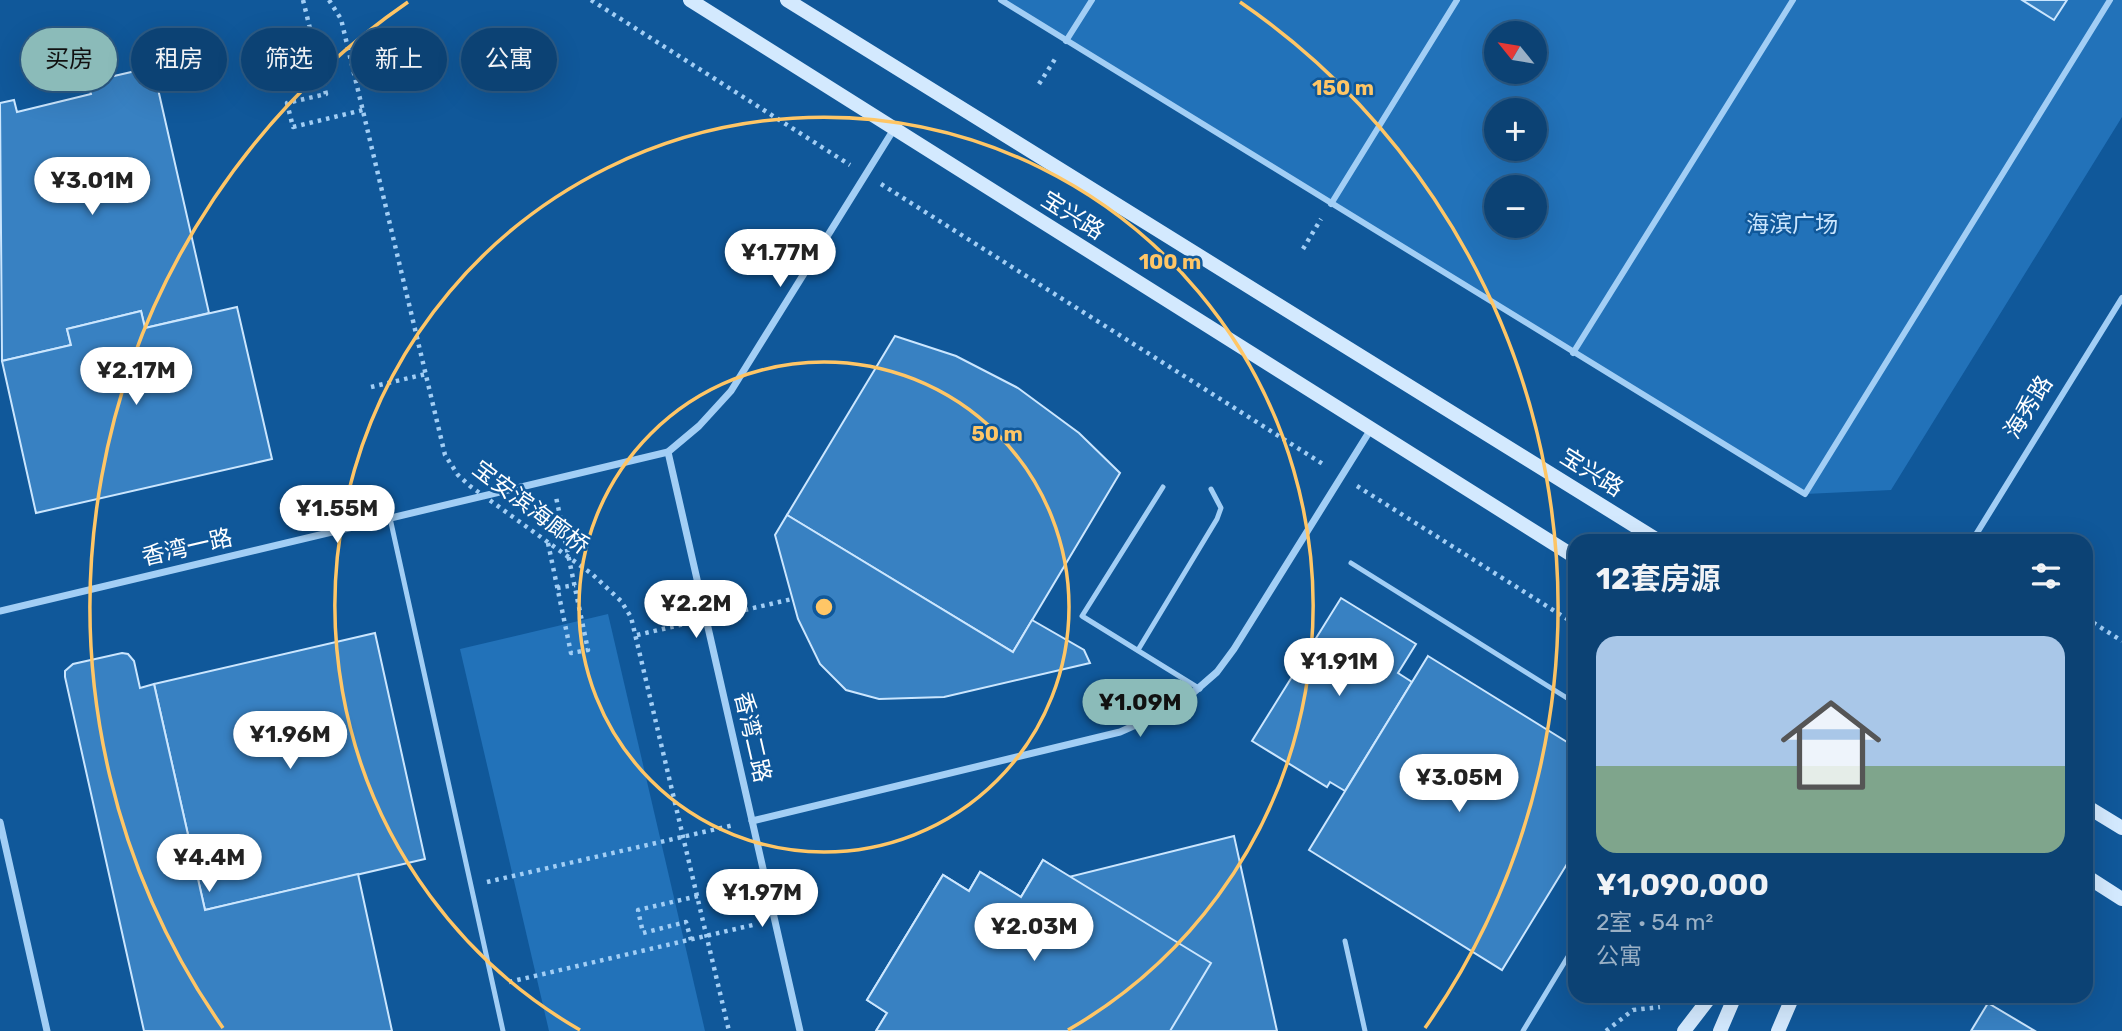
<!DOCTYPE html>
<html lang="zh">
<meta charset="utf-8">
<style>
body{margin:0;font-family:Rubik,"Noto Sans SC",sans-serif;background:#154979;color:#f1f3f6;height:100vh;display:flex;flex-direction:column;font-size:26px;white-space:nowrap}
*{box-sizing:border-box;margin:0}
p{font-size:23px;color:#9ab0c5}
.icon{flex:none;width:38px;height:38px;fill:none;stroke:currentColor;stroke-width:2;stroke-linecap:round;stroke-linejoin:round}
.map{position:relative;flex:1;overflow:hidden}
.side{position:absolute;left:1568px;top:534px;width:525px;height:469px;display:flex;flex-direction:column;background:#0c4274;border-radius:21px;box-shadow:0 7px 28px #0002,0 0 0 2px #2c5b86}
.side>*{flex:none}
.top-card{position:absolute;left:21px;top:28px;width:665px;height:63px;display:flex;gap:14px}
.needle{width:46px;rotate:300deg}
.tools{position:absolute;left:1484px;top:21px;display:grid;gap:14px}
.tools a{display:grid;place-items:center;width:63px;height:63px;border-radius:50%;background:#0c4274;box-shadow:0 7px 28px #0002,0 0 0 2px #2c5b86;font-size:35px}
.price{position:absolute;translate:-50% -60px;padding:0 16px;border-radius:24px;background:#fff;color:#222;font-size:23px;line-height:46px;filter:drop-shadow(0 2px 4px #0008)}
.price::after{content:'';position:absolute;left:50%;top:42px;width:21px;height:16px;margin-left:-10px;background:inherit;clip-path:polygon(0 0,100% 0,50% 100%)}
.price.selected{background:#8bbbb9;color:#111}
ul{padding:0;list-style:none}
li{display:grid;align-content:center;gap:14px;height:371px;padding:0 28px}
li+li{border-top:2px solid #2c5b86}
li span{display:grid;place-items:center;height:217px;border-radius:21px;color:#555}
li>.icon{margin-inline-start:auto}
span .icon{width:126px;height:126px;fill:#fffc;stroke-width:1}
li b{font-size:30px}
h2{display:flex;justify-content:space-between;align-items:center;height:84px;padding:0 28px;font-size:30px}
.tag{padding:0 24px;border-radius:32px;background:#0c4274;box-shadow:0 7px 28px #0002,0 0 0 2px #2c5b86;font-size:24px;line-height:63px}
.tag.selected{background:#8bbbb9;color:#111}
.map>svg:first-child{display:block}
.green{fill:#2272b9;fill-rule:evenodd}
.building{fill:#3881c2;stroke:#cbe6fe;stroke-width:2}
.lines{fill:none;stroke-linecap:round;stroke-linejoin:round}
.path{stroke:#a2cef5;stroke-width:4.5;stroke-dasharray:3.5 5;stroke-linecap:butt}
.service{stroke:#a2cef5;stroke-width:5}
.pedestrian{stroke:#a2cef5;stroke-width:6}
.minor{stroke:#a2cef5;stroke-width:7}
.secondary{stroke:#d3e9fe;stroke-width:14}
.path-bridge{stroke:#a2cef5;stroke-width:4.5;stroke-dasharray:3.5 5;stroke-linecap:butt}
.ring{fill:none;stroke:#ffc666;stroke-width:3.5}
.labels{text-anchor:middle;stroke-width:5;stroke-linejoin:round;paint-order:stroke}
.street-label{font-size:23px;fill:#fff;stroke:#10589a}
.park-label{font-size:23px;fill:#cbe6fe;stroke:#10589a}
.centre{fill:#ffc666;stroke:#10589a;stroke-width:3.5}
.ring-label{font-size:21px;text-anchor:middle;font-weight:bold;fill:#ffc666;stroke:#10589a;stroke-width:5;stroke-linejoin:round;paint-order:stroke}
</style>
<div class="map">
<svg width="2122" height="1031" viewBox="0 0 2122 1031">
<rect width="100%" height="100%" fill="#10589a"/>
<g class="green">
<path d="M1001,0H2122V117L1891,490L1805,494ZM1496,33H1535V72H1496ZM1496,110H1535V149H1496ZM1496,187H1535V226H1496Z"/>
<polygon points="608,614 705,1031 549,1031 460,649"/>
</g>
<g class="building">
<polygon points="2022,0 2067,0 2054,20"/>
<polygon points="153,67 209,313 145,328 141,311 67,329 71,345 2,361 0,103 14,100 17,112 91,94 88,82"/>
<polygon points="237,307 272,459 36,513 2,361 71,345 67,329 141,311 145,328"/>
<polygon points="895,336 956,356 1018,388 1079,433 1120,473 1013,652 787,515"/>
<polygon points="787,515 1013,652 1032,620 1084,650 1090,663 944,697 879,699 846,690 820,664 798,619 775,535"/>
<polygon points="1341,598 1416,644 1398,673 1412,682 1345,791 1330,782 1327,787 1252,741"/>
<polygon points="375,633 425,859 205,910 154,684"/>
<polygon points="122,653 128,654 134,661 140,688 154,684 205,910 358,874 392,1031 144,1031 65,677 65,671 73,664"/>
<polygon points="1428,656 1575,747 1575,851 1502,970 1309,850"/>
<polygon points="1234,836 1277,1031 876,1031 887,1013 867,1000 943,875 969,891 980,872 1021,897 1043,860 1069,877"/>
<polygon points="1043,860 1211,963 1170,1031 876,1031 887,1013 867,1000 943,875 969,891 980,872 1021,897"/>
<polygon points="1988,1003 2035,1031 1971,1031"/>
</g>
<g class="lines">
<g class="path">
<polyline points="303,0 326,94 287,103 293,127 363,110"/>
<polyline points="591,0 850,165"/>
<polyline points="1039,84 1057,56"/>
<polyline points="881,184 1326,466"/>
<polyline points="1303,249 1321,219"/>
<polyline points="371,387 426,374"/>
<polyline points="1357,486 1575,624"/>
<polyline points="548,543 571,653 588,650 556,497"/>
<polyline points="557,588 575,585"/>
<polyline points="2086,618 2122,641"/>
<polyline points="487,882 734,825"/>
<polyline points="691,940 686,922 643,933 638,910 698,896"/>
<polyline points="509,982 757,924"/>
<polyline points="1606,1031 1633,1010 1660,1007"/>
</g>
<g class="service">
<polyline points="1163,487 1082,616 1200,689"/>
<polyline points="390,518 503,1031"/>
<polyline points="1351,563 1575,703"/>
<polyline points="1138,650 1217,519 1221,508 1211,489"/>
<polyline points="1345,941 1365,1031"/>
<polyline points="1523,1031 1575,945"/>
</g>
<g class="pedestrian">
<polyline points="1001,0 1805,494 2110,0"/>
<polyline points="1066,41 1092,0"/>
<polyline points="1331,204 1457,0"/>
<polyline points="1573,353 1793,0"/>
<polyline points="1972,541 2122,298"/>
</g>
<g class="minor">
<polyline points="668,452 800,1031"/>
<polyline points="0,611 668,452 699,426 731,391 894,129"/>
<polyline points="752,821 1120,732 1178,706 1217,672 1234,649 1371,429"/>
<polyline points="0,822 47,1031"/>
</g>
<g class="secondary">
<polyline points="690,0 1575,557"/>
<polyline points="787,0 1659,541"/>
<polyline points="2086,806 2122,828"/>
<polyline points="2086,876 2122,899"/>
<polyline points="1684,1031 1711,996"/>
<polyline points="1720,1031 1735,996"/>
<polyline points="1778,1031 1793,996"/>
</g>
<g class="path-bridge">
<polyline points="329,0 341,19 445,455 458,475 470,486 592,574 621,601 631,617 729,1031"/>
<polyline points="637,635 792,599"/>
</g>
</g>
<g class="ring">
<circle cx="824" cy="607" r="245"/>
<path d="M580 1030A489 489 0 1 1 1068 1030"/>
<path d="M223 1028A734 734 0 0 1 408 2M1240 2A734 734 0 0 1 1425 1028"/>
</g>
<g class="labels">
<g class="street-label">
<text transform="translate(1073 215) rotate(32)" y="8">宝兴路</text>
<text transform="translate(2028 407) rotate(-58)" y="8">海秀路</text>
<text transform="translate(1592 472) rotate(32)" y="8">宝兴路</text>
<text transform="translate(531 507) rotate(37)" y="8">宝安滨海廊桥</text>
<text transform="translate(187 547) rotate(-13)" y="8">香湾一路</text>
<text transform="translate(753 737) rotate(77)" y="8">香湾二路</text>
</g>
<g class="park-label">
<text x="1792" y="232">海滨广场</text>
</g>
</g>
<circle cx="824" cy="607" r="10" class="centre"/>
<g class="ring-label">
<text x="1343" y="95">150 m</text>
<text x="1170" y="269">100 m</text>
<text x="997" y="441">50 m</text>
</g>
</svg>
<div class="tools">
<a><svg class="needle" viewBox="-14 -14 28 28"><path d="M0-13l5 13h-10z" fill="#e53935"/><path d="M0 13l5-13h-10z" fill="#9ab0c5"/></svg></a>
<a>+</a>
<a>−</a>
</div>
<b class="price" style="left:92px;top:217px">¥3.01M</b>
<b class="price" style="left:780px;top:289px">¥1.77M</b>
<b class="price" style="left:136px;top:407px">¥2.17M</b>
<b class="price" style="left:337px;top:545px">¥1.55M</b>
<b class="price" style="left:696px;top:640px">¥2.2M</b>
<b class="price" style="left:1339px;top:698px">¥1.91M</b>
<b class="price selected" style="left:1140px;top:739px">¥1.09M</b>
<b class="price" style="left:290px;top:771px">¥1.96M</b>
<b class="price" style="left:1459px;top:814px">¥3.05M</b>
<b class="price" style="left:209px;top:894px">¥4.4M</b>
<b class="price" style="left:762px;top:929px">¥1.97M</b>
<b class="price" style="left:1034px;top:963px">¥2.03M</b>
<div class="top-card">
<a class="tag selected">买房</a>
<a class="tag">租房</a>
<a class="tag">筛选</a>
<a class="tag">新上</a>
<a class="tag">公寓</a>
</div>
<section class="side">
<h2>12套房源<svg class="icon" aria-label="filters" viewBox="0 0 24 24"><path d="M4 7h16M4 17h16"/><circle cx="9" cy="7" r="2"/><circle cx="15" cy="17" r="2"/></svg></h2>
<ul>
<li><span style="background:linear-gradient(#a9c7e8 60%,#7fa58c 0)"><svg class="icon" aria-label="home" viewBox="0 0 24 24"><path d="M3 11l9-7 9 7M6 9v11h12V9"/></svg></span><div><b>¥1,090,000</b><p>2室 · 54 m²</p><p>公寓</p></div></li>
</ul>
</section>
</div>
